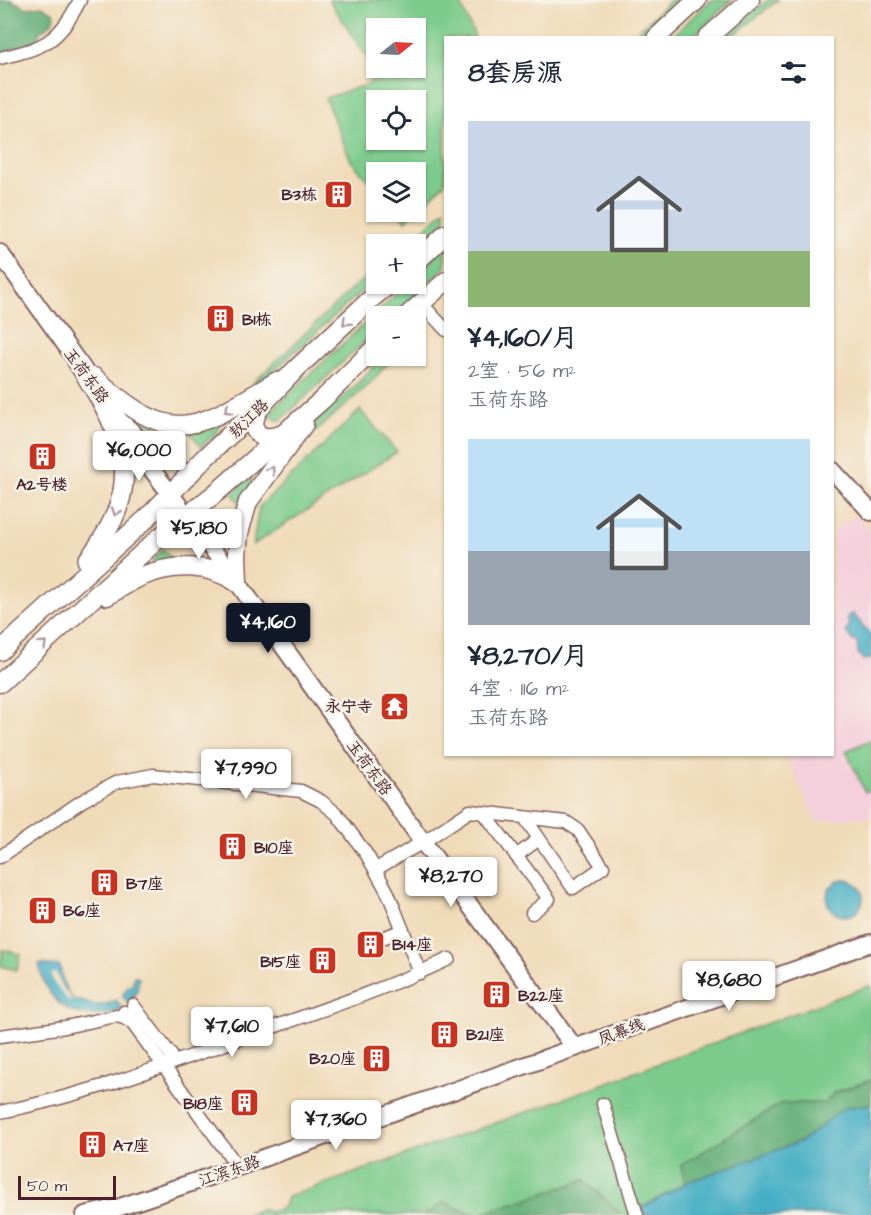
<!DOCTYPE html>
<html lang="zh">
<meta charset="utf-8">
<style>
body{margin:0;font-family:"Architects Daughter","LXGW WenKai TC",sans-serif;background:#f6f6f7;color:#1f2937;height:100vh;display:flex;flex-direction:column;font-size:22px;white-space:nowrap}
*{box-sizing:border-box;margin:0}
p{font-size:20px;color:#747a83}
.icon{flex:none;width:33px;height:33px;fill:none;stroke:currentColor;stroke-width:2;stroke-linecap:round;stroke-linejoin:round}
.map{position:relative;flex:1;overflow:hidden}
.drawer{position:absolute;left:444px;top:36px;width:390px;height:720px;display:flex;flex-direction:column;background:#fff;border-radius:0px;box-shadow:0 2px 4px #0004}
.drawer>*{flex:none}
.needle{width:39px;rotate:72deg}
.tools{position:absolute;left:366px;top:18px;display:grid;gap:12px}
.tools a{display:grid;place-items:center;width:60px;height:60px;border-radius:0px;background:#fff;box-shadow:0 2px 4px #0004;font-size:30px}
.scale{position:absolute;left:18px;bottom:15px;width:98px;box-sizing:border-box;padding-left:6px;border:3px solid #4a1f2b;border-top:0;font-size:16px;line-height:21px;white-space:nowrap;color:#4a1f2b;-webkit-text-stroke:4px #f7f3e8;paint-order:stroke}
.price{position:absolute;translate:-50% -51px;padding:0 14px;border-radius:6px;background:#fff;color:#222;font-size:20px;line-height:39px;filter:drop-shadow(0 2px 3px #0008)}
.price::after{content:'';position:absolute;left:50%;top:36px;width:18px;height:14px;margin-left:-9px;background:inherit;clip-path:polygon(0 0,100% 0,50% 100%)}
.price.on{background:#111827;color:#fff}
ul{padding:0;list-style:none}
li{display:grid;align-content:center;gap:12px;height:318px;padding:0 24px}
li span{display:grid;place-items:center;height:186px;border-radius:0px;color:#555}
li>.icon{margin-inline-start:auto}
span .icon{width:108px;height:108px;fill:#fffc;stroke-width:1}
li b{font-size:26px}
h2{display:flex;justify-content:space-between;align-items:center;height:72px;padding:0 24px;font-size:26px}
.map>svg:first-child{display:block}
.built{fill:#f4cfdc}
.green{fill:#7bcb8c;stroke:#62755c;stroke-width:1.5;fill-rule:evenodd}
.forest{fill:#64af78;stroke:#576752;stroke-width:1.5}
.water{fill:#45aec4;stroke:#486678;stroke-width:1.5}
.pier{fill:#f0dbb9}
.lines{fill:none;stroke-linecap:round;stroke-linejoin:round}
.street-casing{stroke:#84615d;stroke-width:15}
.secondary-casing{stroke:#84615d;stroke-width:20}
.primary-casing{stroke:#84615d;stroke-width:21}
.street{stroke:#fff;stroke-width:12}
.secondary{stroke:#fff;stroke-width:16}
.primary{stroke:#fff;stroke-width:18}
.oneway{stroke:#ae9aa0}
.labels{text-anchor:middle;stroke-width:5;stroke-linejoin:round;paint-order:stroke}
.poi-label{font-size:16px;font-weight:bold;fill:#4a1f2b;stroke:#f7f3e8;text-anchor:start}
.street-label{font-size:16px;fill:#4a1f2b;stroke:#f7f3e8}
</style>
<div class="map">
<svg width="871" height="1215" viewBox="0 0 871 1215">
<rect width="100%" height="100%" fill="#f7f3e8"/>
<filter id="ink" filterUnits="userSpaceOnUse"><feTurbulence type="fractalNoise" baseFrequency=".0167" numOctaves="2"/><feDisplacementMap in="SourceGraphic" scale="12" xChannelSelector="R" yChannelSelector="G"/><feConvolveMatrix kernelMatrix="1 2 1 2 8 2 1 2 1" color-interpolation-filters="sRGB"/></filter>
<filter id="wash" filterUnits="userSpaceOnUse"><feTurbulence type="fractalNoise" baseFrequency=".008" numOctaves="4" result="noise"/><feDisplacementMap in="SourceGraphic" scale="24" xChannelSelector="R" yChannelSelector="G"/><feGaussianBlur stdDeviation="1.35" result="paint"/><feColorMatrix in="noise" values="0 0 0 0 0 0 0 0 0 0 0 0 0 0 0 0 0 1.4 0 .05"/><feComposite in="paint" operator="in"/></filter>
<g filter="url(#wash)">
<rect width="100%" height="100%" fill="#f0dbb9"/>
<polygon class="built" points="857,515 871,532 871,817 816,821 786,755 832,754 833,530"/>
<g class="green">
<path d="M329,0H459L475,37L446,38L445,183L406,221L397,212H416V172H376V189L351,161L325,98L370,84L375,70ZM376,28H416V68H376ZM376,100H416V140H376Z"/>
<polygon points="671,0 684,0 643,37 630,38"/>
<polygon points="711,0 732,0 692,37 671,37"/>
<polygon points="768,0 778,0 731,37 720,38"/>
<polygon points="445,210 445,221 416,249 416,244 408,244"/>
<polygon points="445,247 445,267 392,316 376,316 376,331 281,420 276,420 271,416 271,411 275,407 407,284 416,284 416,275"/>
<polygon points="376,270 376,279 367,286 256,387 252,387 252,384 355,286"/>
<polygon points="384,356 395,356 369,384 305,441 302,441 300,437 353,388"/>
<polygon points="360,410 397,452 253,545 259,507"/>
<polygon points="138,419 174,431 167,444 155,455 136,428 135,423"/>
<polygon points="216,422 219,426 217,432 201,447 189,431"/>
<polygon points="249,478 253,480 241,505 232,493"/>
<polygon points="229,525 235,526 230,549 225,550 217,537"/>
<polygon points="163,549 172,559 173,563 154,564 152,561"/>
<polygon points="871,740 871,789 865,792 846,751"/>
<polygon points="3,950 21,954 17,970 0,966"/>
<polygon points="871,985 871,1080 834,1093 825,1103 782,1103 681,1165 685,1183 630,1215 622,1215 584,1180 477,1215 443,1202 425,1215 244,1215 261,1209 271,1212 284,1207 287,1197 535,1109"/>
</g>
<g class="forest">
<path d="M0,0H11L27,8L42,6L54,13C56,23 46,27 39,33L38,40L32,46L12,48L0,55Z"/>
<polygon points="871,1080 871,1104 844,1108 802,1141 685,1183 681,1165 782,1103 825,1103 834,1093"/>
<polygon points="584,1180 622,1215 477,1215"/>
<polygon points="443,1202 474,1215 425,1215"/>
</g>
<g class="water">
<polygon points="852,613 871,635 871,659 863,660 858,653 857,641 853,641 846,632 849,625 847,617"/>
<circle cx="845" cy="898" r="18"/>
<path d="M39,964L60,966L63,983L68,991L67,993L77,1002L78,1000C92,1006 103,1007 116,1000L123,1009C117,1012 112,1013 105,1014C70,1021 45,999 39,964Z"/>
<polygon points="134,976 139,978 137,991 129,1004 122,996 128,986 132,986"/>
<polygon points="871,1104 871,1215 630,1215 685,1183 802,1141 844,1108"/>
</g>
<polygon class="pier" points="56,973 62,987 72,999 69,1002 54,983 51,974"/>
</g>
<g filter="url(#ink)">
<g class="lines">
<defs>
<g id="street">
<path d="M0,58C45,47 58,43 80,0"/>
<polyline points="421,303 446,330"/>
<polyline points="484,813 549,899 532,913"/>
<polyline points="516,856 539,839"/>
<polyline points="0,857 82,801 117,782 153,775 301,791 321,801 337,814 367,855 388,893 420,973"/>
<polyline points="376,869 423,842 470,811 566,822 578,830 603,867 573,888 525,818"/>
<polyline points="385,937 403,930"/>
<polyline points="133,1005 171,1055"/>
<polyline points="124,1012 238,1167"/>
<polyline points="0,1036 65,1027 116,1016 124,1018 131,1022"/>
<polyline points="603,1104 637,1215"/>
<path d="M0,1112C87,1095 170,1064 253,1034C319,1011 386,989 449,959"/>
</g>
<g id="secondary">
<polyline points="0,253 85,372"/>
<path d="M109,405C113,410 116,417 121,422C133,434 136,429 137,450L238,583L423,842L575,1048"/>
<polyline points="832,470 871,512"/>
<polyline points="85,1215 120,1207 238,1167 871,943"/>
</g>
<g id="primary">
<polyline points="656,38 697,0"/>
<polyline points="707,38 750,0"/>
<polyline points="416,262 446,234"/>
<polyline points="407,316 446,281"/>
<path d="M77,362C126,438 148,482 87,561"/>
<path d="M94,377C174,449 193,431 277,381"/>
<path d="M259,409C247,429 258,443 281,435"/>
<polyline points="238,583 237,555 239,533 248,502 304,424"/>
<path d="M107,596C118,590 129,582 140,577C172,563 209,563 238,583"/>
<polyline points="0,651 146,519 207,456 260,407 296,369 372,298 390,284"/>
<polyline points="0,683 160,537 217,492 322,400 376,347"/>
</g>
</defs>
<use href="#street" class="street-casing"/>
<use href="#secondary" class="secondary-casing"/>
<use href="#primary" class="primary-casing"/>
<use href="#street" class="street"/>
<use href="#secondary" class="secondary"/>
<use href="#primary" class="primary"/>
</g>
<defs><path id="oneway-chevron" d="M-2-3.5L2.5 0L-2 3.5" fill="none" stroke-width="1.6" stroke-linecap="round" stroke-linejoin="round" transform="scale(1.5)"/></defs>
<g class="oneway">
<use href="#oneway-chevron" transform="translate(346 322) rotate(137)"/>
<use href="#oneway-chevron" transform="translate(228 410) rotate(149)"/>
<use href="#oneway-chevron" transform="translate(271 470) rotate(-54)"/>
<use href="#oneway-chevron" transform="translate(116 512) rotate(109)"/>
<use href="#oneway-chevron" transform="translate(43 644) rotate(-42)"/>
</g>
</g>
<defs>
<symbol id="building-square" viewBox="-11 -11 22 22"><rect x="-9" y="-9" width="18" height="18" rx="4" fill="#c8321e" stroke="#f7f3e8"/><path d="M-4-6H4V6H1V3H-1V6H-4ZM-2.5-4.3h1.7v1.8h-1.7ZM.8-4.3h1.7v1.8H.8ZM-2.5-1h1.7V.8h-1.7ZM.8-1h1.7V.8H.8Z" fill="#fff"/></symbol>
<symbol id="temple-square" viewBox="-11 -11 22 22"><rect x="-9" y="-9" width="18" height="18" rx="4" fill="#c8321e" stroke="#f7f3e8"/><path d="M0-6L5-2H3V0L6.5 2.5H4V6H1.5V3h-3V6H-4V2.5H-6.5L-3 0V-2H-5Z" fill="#fff"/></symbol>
</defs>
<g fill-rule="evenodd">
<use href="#building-square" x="322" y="178" width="33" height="33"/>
<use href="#building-square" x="204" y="302" width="33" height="33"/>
<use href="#building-square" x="26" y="440" width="33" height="33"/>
<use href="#temple-square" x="378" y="690" width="33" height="33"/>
<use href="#building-square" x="216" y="830" width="33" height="33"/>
<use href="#building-square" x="88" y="866" width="33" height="33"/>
<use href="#building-square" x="26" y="894" width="33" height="33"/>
<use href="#building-square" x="354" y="928" width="33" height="33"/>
<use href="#building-square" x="306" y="944" width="33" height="33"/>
<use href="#building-square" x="480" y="978" width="33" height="33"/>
<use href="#building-square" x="428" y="1018" width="33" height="33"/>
<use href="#building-square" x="360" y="1042" width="33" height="33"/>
<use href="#building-square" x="228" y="1086" width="33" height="33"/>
<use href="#building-square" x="76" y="1128" width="33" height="33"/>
</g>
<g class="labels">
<g class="poi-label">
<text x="317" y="200" text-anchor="end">B3栋</text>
<text x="242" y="325">B1栋</text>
<text x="42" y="490" text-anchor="middle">A2号楼</text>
<text x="373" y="712" text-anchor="end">永宁寺</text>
<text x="254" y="853">B10座</text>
<text x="126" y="889">B7座</text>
<text x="63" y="916">B6座</text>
<text x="392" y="950">B14座</text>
<text x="301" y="967" text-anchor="end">B15座</text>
<text x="518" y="1001">B22座</text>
<text x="466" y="1040">B21座</text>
<text x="356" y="1064" text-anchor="end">B20座</text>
<text x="223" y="1109" text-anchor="end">B18座</text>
<text x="113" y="1151">A7座</text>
</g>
<g class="street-label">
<text transform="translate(87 375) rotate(54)" y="6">玉荷东路</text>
<text transform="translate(248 418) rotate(-44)" y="6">敖江路</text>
<text transform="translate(370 767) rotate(54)" y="6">玉荷东路</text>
<text transform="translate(621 1031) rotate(-20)" y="6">凤幕线</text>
<text transform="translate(229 1170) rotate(-19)" y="6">江滨东路</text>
</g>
</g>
</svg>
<div class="tools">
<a><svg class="needle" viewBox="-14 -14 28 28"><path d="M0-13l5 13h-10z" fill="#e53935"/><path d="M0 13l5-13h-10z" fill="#747a83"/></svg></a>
<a><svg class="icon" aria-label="locate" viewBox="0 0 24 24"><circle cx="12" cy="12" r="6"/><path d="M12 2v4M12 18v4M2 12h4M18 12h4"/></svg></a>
<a><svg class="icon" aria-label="layers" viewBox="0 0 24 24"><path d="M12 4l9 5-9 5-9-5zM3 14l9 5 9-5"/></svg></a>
<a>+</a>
<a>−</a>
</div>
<div class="scale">50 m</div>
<b class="price" style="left:139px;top:482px">¥6,000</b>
<b class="price" style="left:199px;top:560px">¥5,180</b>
<b class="price on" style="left:268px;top:654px">¥4,160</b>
<b class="price" style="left:246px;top:800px">¥7,990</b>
<b class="price" style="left:451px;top:908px">¥8,270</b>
<b class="price" style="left:729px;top:1012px">¥8,680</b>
<b class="price" style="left:232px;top:1058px">¥7,610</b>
<b class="price" style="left:336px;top:1151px">¥7,360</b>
<section class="drawer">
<h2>8套房源<svg class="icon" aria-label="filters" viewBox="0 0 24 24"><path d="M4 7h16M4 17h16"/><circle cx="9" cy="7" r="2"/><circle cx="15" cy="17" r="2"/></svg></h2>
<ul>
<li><span style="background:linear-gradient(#c9d6e8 70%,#8fb573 0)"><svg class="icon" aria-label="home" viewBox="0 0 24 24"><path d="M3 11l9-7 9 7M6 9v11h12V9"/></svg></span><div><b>¥4,160/月</b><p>2室 · 56 m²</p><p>玉荷东路</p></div></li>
<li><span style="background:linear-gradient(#bfe0f5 60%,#9aa5b1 0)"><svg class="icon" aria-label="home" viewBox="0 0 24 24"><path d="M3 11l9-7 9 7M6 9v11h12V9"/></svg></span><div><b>¥8,270/月</b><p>4室 · 116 m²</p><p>玉荷东路</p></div></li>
</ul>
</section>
</div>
